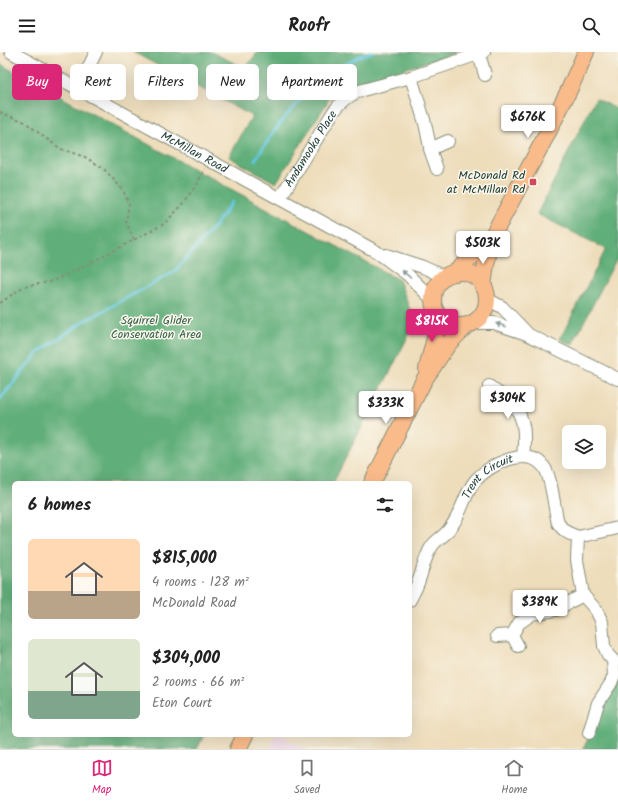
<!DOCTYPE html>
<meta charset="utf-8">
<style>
body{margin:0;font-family:Kalam,sans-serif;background:#f6f6f6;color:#222;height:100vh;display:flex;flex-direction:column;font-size:15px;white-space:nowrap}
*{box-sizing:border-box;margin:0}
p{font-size:13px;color:#767676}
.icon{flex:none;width:22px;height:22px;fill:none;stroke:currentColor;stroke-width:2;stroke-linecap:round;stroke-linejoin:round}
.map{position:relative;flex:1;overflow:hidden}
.drawer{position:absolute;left:12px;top:429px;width:400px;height:256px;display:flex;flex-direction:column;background:#fff;border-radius:6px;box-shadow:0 4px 16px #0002}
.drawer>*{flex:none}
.hud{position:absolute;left:12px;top:12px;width:400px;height:36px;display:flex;gap:8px}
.tools{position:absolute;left:562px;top:373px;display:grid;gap:8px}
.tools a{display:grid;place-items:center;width:44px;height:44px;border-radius:6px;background:#fff;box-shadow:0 4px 16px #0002;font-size:20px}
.price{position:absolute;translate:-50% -34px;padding:0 9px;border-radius:4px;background:#fff;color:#222;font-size:13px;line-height:26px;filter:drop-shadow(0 1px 2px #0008)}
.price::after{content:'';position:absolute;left:50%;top:24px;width:12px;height:9px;margin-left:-6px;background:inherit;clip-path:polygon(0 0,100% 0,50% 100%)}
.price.on{background:#db2777;color:#fff}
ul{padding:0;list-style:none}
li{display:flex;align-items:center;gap:12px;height:100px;padding:0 16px}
li span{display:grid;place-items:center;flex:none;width:112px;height:80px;border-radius:6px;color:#555}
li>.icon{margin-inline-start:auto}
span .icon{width:48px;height:48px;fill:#fffc;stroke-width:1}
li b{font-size:17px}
h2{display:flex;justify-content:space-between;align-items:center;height:48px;padding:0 16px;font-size:17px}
.chip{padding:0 14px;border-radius:6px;background:#fff;box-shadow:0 4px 16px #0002;font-size:14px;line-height:36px}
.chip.on{background:#db2777;color:#fff}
header{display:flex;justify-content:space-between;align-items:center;height:52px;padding:0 16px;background:#fff;font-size:18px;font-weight:700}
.tab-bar{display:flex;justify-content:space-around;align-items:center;height:56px;border-top:1px solid #e0e0e0;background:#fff;font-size:11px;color:#767676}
.tab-bar a{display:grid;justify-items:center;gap:2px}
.tab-bar .on{color:#db2777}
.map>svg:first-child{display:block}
.built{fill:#edd0e8}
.forest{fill:#60ae79;stroke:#407656}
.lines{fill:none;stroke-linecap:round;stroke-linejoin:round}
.stream{stroke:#62c7e0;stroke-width:3}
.minor-casing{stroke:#868d78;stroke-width:14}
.major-casing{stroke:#868d78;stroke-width:18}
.path{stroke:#868d78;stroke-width:2;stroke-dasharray:3 3;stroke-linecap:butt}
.minor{stroke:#fff;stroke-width:12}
.major{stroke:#fabb8b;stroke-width:16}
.oneway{fill:#8f9e9a}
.poi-dot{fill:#d1495b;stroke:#fbf7ec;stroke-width:1.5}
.labels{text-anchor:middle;stroke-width:3;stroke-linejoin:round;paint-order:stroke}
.street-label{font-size:12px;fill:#1f3d34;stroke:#fbf7ec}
.poi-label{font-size:12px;fill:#1f3d34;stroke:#fbf7ec;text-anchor:end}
.park-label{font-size:12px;fill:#34604a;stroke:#fbf7ec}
</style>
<header><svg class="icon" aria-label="menu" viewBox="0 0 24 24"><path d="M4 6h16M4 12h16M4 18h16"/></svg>Roofr<svg class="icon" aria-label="search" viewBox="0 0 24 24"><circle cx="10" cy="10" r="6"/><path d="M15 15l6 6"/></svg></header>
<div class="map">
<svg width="618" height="697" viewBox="0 0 618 697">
<rect width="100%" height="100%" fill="#fbf7ec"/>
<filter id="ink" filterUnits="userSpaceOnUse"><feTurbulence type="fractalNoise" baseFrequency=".025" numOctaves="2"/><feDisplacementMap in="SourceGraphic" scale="8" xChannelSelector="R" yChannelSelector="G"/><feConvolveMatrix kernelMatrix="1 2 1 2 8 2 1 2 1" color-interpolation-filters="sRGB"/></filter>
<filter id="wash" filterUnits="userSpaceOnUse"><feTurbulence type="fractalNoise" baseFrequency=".012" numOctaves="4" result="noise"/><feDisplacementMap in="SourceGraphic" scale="16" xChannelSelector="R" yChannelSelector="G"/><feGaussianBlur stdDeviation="0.9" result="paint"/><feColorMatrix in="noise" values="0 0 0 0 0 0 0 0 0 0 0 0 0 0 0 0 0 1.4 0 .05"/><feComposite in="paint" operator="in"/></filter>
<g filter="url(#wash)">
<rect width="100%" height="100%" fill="#edb"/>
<polygon class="built" points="276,683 279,683 306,697 269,697"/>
<g class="forest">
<polygon points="133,0 211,0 245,16 258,0 459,0 335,38 276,131 229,105 252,64"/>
<polygon points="0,12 399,228 415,271 333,431 14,431 14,683 204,683 197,697 0,697"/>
<polygon points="596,46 618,58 618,204 572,293 560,287 606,197 537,162"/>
<polygon points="618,629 618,697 583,697"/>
</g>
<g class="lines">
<g class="stream">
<polyline points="255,108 271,84 285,65 304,44 334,19 360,4 372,0"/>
<polyline points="0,347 38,301 83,270 174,220 214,175 232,150"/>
</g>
</g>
</g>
<g filter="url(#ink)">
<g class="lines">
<defs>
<g id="minor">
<path id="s1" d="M11,0L282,148L377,200L408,223L433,248"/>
<polyline points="479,2 485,23"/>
<polyline points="411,25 425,71 431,100 437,117"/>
<polyline points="78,37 96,0"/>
<polyline points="430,97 448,89"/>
<path id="s2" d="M280,146L334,59C341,50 348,44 359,39L411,25L484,0"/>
<polyline points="386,203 423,215 445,225"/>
<polyline points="487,247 502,255 527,281"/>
<polyline points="474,271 494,271 527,282 618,327"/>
<path d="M489,334C496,340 505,345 512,351C526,366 525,386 523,405"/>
<polyline points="578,485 577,508 583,543 596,558 602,570 604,594 608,603 613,608 614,623 611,631 598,651 589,681"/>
<polyline points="578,485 618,476"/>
<path id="s3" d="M410,548C413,541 417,535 419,528C423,517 425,504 432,494C435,489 441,486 445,482C448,479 451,475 453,472C462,459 465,441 475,429C489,412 528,393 544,415C552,425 554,457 558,471C564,480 568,481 578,485"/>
<polyline points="512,583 518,594"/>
<polyline points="497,584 512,583 519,571 532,562 555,558 583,543"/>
</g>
<g id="major">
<circle cx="460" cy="247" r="27"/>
<polyline points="455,221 492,185 546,84 569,38 586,0"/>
<polyline points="483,234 486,212 492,185"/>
<polyline points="427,317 435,286 437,262"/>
<polyline points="372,431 424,328 448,292 466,274"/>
<polyline points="238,697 245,683"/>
</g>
</defs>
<use href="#minor" class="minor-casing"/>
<use href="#major" class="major-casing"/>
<g class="path">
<polyline points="0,60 25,70 44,85 61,97 85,105 103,116 123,138 129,152 126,170 134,188"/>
<polyline points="0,251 23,235 53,229 94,209 164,172 183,152 197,132 205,117"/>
</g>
<use href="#minor" class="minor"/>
<use href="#major" class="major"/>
</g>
<defs><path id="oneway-solid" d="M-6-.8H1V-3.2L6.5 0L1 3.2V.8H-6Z"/></defs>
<g class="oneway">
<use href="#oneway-solid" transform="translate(406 222) rotate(-140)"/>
<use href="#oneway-solid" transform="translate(501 273) rotate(-163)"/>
</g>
</g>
<rect class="poi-dot" x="529" y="126" width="8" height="8" rx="2"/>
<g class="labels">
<g class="street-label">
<text dy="4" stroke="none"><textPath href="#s2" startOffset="58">Andamooka Place</textPath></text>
<text dy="4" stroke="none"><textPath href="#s1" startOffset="209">McMillan Road</textPath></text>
<text dy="4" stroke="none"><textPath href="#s3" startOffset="150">Trent Circuit</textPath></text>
</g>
<g class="poi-label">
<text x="525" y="127">McDonald Rd<tspan x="525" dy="14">at McMillan Rd</tspan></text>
</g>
<g class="park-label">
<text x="156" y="272">Squirrel Glider<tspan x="156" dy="14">Conservation Area</tspan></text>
</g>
</g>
</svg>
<div class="tools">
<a><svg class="icon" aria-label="layers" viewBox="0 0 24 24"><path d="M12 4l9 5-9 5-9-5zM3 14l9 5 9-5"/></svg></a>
</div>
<b class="price" style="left:528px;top:87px">$676K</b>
<b class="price" style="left:483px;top:213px">$503K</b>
<b class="price on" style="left:432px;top:291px">$815K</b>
<b class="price" style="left:508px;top:368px">$304K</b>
<b class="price" style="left:386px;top:373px">$333K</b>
<b class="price" style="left:540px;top:572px">$389K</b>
<div class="hud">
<a class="chip on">Buy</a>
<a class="chip">Rent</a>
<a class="chip">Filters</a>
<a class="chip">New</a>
<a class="chip">Apartment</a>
</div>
<section class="drawer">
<h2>6 homes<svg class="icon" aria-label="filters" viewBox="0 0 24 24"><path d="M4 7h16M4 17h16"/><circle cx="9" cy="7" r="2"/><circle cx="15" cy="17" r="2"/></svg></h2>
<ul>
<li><span style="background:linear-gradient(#ffd9b3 65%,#b9a48a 0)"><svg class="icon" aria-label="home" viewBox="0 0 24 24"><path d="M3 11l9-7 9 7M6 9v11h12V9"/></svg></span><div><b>$815,000</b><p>4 rooms · 128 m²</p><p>McDonald Road</p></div></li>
<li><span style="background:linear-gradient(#dfe7d0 65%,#7fa58c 0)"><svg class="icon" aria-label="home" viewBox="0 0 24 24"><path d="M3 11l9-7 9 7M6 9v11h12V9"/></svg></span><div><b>$304,000</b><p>2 rooms · 66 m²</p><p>Eton Court</p></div></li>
</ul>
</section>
</div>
<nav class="tab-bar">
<a class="on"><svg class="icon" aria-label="map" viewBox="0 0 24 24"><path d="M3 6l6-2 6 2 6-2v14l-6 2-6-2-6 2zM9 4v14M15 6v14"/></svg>Map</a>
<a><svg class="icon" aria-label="saved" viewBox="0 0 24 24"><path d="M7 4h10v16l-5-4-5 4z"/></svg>Saved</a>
<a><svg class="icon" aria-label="home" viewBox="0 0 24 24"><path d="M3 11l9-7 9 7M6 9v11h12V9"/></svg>Home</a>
</nav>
